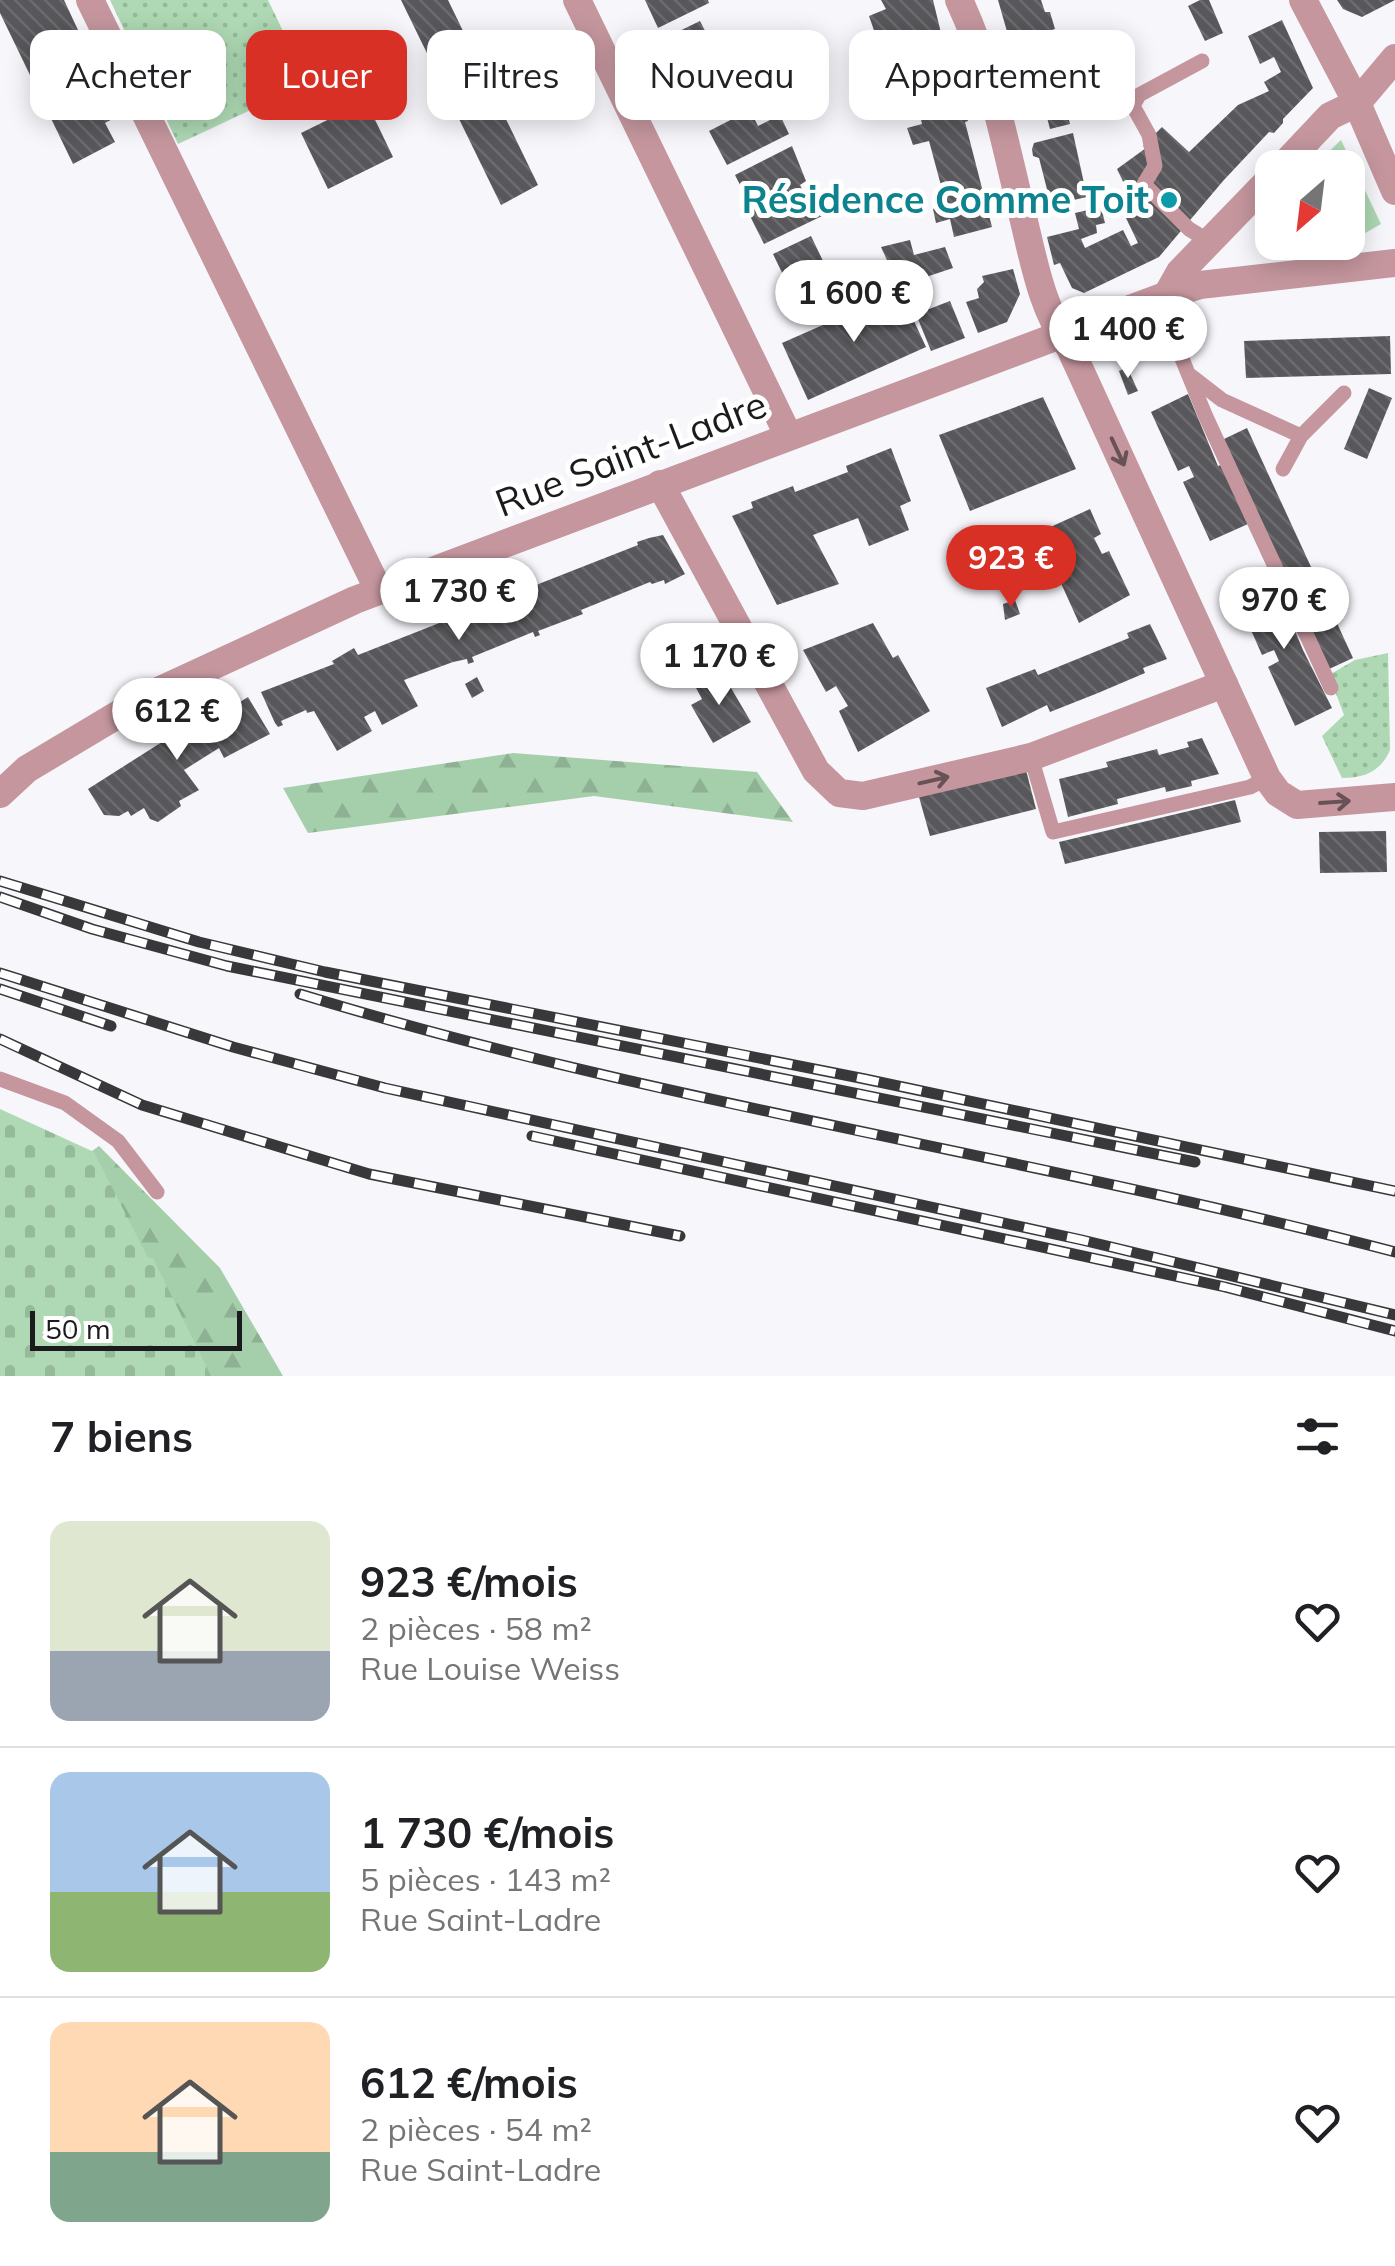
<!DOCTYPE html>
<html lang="fr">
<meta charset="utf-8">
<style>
body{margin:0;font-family:Mulish,sans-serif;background:#f2f2f2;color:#202124;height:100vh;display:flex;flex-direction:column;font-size:38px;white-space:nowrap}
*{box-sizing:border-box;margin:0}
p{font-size:32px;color:#757577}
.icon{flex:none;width:55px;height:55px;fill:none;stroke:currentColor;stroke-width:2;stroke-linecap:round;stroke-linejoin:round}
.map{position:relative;height:1376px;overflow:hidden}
.details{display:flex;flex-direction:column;background:#fff;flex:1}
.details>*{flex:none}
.guide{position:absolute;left:30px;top:30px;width:1335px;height:90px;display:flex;gap:20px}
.needle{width:65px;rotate:208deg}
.tools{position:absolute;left:1255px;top:150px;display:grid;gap:20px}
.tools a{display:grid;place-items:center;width:110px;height:110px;border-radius:20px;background:#fff;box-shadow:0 5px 25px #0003;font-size:50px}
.scale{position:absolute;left:30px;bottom:25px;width:212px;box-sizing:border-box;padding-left:10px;border:5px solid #1b1b1d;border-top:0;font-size:28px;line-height:35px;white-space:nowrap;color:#1b1b1d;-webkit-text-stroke:8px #fff;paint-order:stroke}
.price{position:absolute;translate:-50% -85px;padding:0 22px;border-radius:35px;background:#fff;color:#222;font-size:32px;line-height:65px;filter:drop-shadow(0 2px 5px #0008)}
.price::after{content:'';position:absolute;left:50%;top:60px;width:30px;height:22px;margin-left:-15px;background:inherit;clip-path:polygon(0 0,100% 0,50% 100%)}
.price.selected{background:#d93025;color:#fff}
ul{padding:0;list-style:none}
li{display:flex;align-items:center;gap:30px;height:250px;padding:0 50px}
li+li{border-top:2px solid #e0e0e0}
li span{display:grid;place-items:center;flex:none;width:280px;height:200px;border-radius:20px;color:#555}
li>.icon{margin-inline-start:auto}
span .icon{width:120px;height:120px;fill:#fffc;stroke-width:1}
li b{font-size:42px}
h2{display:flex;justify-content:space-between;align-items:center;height:120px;padding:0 50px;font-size:42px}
.pill{padding:0 35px;border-radius:20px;background:#fff;box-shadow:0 5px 25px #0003;font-size:35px;line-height:90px}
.pill.selected{background:#d93025;color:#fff}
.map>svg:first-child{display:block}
.grass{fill:url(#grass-tufts)}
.forest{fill:url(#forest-firs)}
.cemetery{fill:url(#cemetery-stones)}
.park{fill:url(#park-dots)}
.building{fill:url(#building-back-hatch)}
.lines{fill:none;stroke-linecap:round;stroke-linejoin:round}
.service{stroke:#c5969e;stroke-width:15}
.minor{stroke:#c5969e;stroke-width:28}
.tertiary{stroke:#c5969e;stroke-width:28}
.rail-casing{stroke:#38383a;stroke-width:11}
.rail{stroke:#fff;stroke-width:8;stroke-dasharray:22;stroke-linecap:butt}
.oneway{stroke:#675257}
.culture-dot{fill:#0f9aa8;stroke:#fff;stroke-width:4}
.labels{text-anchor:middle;stroke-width:10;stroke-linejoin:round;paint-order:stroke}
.culture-label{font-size:38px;font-weight:bold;fill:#0d838f;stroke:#fff;text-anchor:end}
.street-label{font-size:38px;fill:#1b1b1d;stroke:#fff}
</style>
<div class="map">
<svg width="1395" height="1376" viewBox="0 0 1395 1376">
<defs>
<pattern id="grass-tufts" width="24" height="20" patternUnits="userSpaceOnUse" patternTransform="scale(2.5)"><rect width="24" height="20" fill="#aed9b4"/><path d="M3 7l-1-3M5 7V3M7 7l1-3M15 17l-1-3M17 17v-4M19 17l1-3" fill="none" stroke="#95ba9a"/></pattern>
<pattern id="forest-firs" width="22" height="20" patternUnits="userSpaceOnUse" patternTransform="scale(2.5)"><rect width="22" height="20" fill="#a4cfaa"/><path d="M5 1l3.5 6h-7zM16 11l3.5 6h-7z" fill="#8db192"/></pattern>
<pattern id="cemetery-stones" width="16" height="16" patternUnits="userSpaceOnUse" patternTransform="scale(2.5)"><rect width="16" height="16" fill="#aed9b4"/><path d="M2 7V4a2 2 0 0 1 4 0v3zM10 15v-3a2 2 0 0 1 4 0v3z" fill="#95ba9a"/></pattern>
<pattern id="park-dots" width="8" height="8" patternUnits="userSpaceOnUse" patternTransform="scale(2.5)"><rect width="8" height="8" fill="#aed9b4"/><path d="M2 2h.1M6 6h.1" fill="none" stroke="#95ba9a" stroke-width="1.8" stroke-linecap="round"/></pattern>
<pattern id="building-back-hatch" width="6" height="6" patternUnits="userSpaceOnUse" patternTransform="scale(2.5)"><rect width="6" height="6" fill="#58585c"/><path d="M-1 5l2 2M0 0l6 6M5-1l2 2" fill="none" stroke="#6c6c6f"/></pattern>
</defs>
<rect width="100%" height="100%" fill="#f6f6fb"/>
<polygon class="grass" points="1341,140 1381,224 1346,244 1323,243 1348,242 1348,168 1313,167"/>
<g class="forest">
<polygon points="513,753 757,772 793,822 594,796 308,833 283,788"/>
<polygon points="99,1146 220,1268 283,1376 201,1376 84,1157"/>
</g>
<polygon class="cemetery" points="0,1109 94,1152 148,1258 153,1258 211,1376 0,1376"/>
<g class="park">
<polygon points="110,0 268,0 308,83 178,144"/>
<path d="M1388,653L1390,750C1381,771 1365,778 1342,778L1322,736L1344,715L1329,675L1355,660Z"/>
</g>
<g class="building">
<polygon points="0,0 64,0 118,116 105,123 115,142 73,164 0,13"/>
<polygon points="401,0 448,0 538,185 501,205"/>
<polygon points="645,0 708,0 709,3 658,28"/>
<polygon points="881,0 933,0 942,37 947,39 949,48 947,52 957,77 954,79 968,121 965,122 992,227 954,237 950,219 936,223 933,209 946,204 929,141 913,145 907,128 922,124 904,45 896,48 893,39 879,45 869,16 886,9"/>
<polygon points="998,0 1041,0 1045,12 1050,12 1055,29 1010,42"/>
<polygon points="1200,0 1209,0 1223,33 1205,41 1188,6"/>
<polygon points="1337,0 1395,0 1362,17 1343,9"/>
<polygon points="1282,20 1313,88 1283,119 1283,123 1274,133 1269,132 1223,181 1159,257 1084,293 1072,288 1060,263 1054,265 1047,237 1079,229 1075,213 1101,207 1105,223 1096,225 1097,233 1081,239 1085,248 1123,230 1131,246 1138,243 1126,218 1139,215 1117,169 1146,148 1143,146 1162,127 1189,152 1238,105 1269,91 1264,82 1281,72 1274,57 1260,64 1248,36"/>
<polygon points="700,21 717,54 675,74 659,41"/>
<polygon points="1080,30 1087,44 1062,56 1056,42"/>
<polygon points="729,62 738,81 753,74 756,80 768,74 773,84 702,119 694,102 699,100 690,82"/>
<polygon points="1055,65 1070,124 1050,129 1044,106 1027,111 1018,74"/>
<polygon points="1104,72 1114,92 1087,106 1077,86"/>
<polygon points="366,101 393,157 328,189 301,133"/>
<polygon points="750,110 758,126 780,115 789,134 727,165 709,131"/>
<polygon points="1073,133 1087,197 1051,205 1039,158 1033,156 1032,149 1034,143"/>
<polygon points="792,146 806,181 800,185 808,200 813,198 822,216 764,244 748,212 752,209 735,175"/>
<polygon points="811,236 835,286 797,304 773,254"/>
<polygon points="910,240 914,255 945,247 953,268 899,286 881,247"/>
<polygon points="1013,269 1020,294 1007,322 978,333 966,302 979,298 977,289 984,282 982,276"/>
<polygon points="900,291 926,347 808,400 782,343"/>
<polygon points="950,301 965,338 931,351 916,314"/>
<polygon points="1390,336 1391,374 1246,378 1244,341"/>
<polygon points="1127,367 1138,391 1128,395 1119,371"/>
<polygon points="1369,388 1392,398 1367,459 1344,449"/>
<polygon points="1188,394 1218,466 1221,465 1248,524 1210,541 1183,482 1194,477 1189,466 1178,471 1151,412"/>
<polygon points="1043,397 1076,469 970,511 939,435"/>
<polygon points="1247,428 1353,658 1329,669 1224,439"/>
<polygon points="891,448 911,501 900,506 909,530 869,546 858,518 813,535 839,584 777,605 732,516 753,508 751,502 793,486 795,492 848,472 846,466"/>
<polygon points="1090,509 1101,534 1094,538 1102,554 1109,551 1130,595 1079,623 1060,581 1046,587 1024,539"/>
<polygon points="663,535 685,574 665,584 664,580 652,584 650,582 581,610 583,614 538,631 540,635 535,637 533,632 472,657 474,662 468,664 467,659 453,662 404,680 418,706 382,725 375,711 364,717 372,731 337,751 314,711 307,713 306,710 281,721 283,725 278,727 275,723 261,692 334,664 332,661 354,648 358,655 638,545 637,542 649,538"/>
<polygon points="1273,579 1303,650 1332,708 1295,726 1268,667 1279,661 1274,650 1262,655 1236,596"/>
<polygon points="1015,600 1020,614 1005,620 1003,604"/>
<polygon points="873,623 893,658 898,655 930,711 858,752 839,711 848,706 836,686 826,692 803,650"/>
<polygon points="1150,624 1167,659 1143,668 1145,673 1098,693 1050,712 1047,705 1002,727 986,688 1035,669 1038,675 1129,638 1127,633"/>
<polygon points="721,671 751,722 713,743 691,705 702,699 695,686"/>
<polygon points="477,677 484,691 472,698 465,684"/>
<polygon points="248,697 270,734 224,758 219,748 184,770 199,790 179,801 181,806 158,822 150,819 144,808 131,816 128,811 119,816 104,815 88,789 217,707 221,714"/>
<polygon points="1202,738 1219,774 1191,781 1192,786 1166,792 1165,787 1117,799 1118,804 1068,817 1059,779 1108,767 1106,762 1157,749 1159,755 1189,747 1187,742"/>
<polygon points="1026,770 1036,809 930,836 919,797"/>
<polygon points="1235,800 1241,822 1065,864 1059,842"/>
<polygon points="1386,831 1387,872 1320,873 1319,832"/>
</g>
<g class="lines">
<g class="service">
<polyline points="1202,61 1139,95 1133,106 1149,135 1155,166 1144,184 1189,229 1210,242"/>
<polyline points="1157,298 1206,417 1331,688"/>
<polyline points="1191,376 1222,400 1301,436"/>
<polyline points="1283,469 1301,436 1344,393"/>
<polyline points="1031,757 1053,832 1250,787 1267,778"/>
<polyline points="0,1079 65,1103 118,1141 157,1192"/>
</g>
<g class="minor">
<polyline points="90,0 379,591"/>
<polyline points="577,0 788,435"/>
<path d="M959,0C991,68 1005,144 1023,217C1034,262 1042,310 1070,348L1267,778L1278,793L1297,805L1395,797"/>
<polyline points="1303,0 1357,103 1395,191"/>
<polyline points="1281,168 1330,116 1357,103 1395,58"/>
<polyline points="1167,295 1180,272 1272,177"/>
<polyline points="660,484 816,771 839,793 863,796 1031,757 1224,684"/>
</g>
<polyline class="tertiary" points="0,794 27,769 154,693 355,600 1167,295 1200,285 1395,263"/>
<defs>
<g id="rail">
<polyline points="0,881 199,942 325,972 865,1079 1395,1191"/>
<polyline points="0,897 92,929 227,966 1195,1162"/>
<polyline points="0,973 233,1047 385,1088 1082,1240 1395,1315"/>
<polyline points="0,989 111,1026"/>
<path d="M300,994C659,1104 1032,1156 1395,1252"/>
<polyline points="0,1039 142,1105 369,1174 680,1236"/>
<polyline points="532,1136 1225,1287 1395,1331"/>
</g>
</defs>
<use href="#rail" class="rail-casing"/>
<use href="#rail" class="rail"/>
</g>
<defs><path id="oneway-shaft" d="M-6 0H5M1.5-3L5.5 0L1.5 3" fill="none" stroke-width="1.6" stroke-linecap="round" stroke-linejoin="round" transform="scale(2.5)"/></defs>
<g class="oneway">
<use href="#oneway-shaft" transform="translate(1118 452) rotate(65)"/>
<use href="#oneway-shaft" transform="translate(934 780) rotate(-13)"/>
<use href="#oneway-shaft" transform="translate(1335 802) rotate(-4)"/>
</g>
<circle class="culture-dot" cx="1169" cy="200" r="10"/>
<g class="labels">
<g class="culture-label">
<text x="1149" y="213">Résidence Comme Toit</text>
</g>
<g class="street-label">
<text transform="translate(631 454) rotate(-21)" y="13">Rue Saint-Ladre</text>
</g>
</g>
</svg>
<div class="tools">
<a><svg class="needle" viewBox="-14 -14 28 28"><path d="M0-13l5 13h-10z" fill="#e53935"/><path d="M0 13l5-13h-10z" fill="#757577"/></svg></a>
</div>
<div class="scale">50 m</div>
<b class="price" style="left:854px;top:345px">1 600 €</b>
<b class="price" style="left:1128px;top:381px">1 400 €</b>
<b class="price selected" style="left:1011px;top:610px">923 €</b>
<b class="price" style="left:459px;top:643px">1 730 €</b>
<b class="price" style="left:1284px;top:652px">970 €</b>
<b class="price" style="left:719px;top:708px">1 170 €</b>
<b class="price" style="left:177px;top:763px">612 €</b>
<div class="guide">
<a class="pill">Acheter</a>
<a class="pill selected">Louer</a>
<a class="pill">Filtres</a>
<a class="pill">Nouveau</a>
<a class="pill">Appartement</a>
</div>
</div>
<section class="details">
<h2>7 biens<svg class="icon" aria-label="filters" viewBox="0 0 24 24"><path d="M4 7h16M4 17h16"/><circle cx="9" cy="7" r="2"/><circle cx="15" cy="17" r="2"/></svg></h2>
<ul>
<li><span style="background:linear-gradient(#dfe7d0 65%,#9aa5b1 0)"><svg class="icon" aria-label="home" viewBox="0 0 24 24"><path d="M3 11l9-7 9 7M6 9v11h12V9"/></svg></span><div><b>923 €/mois</b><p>2 pièces · 58 m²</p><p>Rue Louise Weiss</p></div><svg class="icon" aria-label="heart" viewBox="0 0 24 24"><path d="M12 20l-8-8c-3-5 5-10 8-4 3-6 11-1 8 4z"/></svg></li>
<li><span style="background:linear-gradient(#a9c7e8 60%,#8fb573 0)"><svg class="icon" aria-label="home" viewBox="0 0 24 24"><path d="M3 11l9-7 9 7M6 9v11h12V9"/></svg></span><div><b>1 730 €/mois</b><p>5 pièces · 143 m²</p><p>Rue Saint-Ladre</p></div><svg class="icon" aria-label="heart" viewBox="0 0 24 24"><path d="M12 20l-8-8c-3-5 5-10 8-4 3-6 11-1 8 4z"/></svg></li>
<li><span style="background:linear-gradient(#ffd9b3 65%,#7fa58c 0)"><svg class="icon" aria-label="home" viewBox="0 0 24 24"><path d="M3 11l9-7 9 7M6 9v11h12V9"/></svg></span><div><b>612 €/mois</b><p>2 pièces · 54 m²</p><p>Rue Saint-Ladre</p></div><svg class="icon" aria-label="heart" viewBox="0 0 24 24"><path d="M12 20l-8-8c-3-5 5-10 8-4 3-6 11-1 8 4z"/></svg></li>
</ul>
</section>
